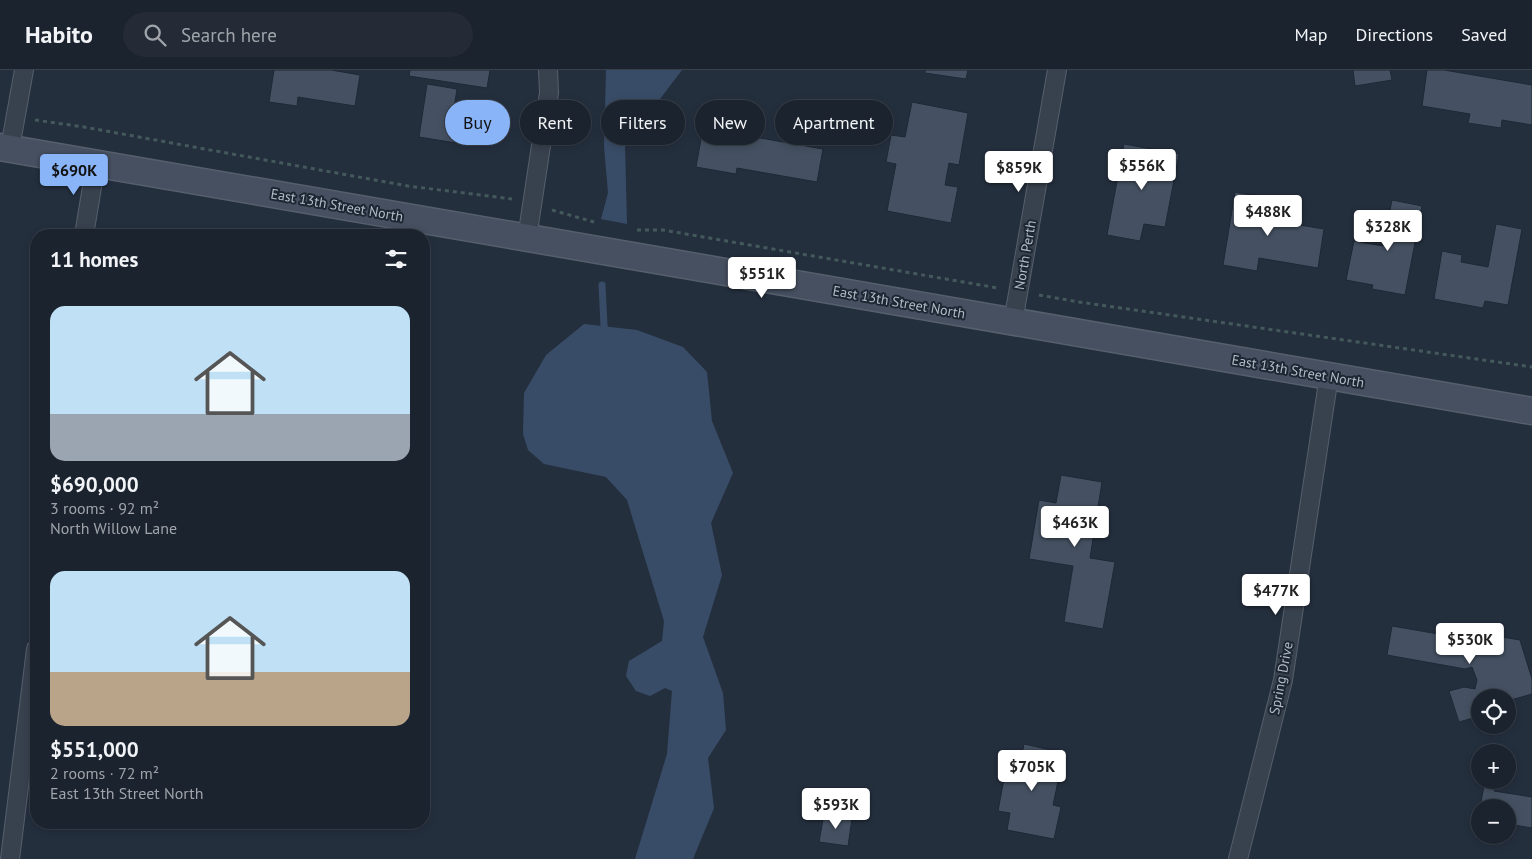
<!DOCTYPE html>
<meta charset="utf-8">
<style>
body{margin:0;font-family:"PT Sans",sans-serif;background:#242b36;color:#f1f3f6;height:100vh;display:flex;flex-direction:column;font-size:19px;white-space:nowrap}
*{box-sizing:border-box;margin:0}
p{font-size:16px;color:#a0a4aa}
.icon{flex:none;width:28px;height:28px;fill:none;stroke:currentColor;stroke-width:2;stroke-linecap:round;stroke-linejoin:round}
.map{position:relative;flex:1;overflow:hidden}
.side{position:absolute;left:30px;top:159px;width:400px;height:600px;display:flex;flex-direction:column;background:#1b232e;border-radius:20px;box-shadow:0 2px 8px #0003,0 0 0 1px #39404a}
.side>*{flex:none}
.guide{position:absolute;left:445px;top:30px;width:475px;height:45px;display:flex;gap:10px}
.controls{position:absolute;left:1471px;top:619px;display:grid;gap:10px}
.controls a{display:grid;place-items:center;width:45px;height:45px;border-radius:50%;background:#1b232e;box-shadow:0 2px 8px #0003,0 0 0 1px #39404a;font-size:25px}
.price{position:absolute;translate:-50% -42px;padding:0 11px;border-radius:5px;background:#fff;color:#222;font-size:16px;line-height:32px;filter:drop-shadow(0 1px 2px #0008)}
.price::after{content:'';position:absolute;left:50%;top:30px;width:15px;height:11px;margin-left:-8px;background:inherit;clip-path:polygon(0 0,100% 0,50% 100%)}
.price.selected{background:#8ab4f8;color:#111}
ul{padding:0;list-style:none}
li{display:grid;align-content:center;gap:10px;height:265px;padding:0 20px}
li span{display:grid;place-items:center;height:155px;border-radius:15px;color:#555}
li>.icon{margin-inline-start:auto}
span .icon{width:90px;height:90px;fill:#fffc;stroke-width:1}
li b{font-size:21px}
h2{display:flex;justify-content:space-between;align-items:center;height:60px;padding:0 20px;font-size:21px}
.pill{padding:0 18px;border-radius:22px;background:#1b232e;box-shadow:0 2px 8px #0003,0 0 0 1px #39404a;font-size:18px;line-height:45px}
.pill.selected{background:#8ab4f8;color:#111}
header{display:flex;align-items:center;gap:30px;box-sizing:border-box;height:70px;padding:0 25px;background:#1b232e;border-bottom:1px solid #39404a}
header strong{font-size:24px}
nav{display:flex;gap:28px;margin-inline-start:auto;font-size:18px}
.search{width:350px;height:45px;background:#242b36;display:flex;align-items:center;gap:12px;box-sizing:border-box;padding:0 18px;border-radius:28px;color:#a0a4aa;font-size:19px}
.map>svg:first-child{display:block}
.water{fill:#394c67}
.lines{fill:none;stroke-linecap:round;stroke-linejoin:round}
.stream{stroke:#394c67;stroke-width:7}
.building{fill:#455162;stroke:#1f2835}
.street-casing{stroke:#565f6c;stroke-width:20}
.secondary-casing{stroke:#565f6c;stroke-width:29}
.path{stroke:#44595c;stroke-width:3;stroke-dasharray:4 4;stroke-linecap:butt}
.street{stroke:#38414e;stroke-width:18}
.secondary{stroke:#465061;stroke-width:26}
.labels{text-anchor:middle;stroke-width:4;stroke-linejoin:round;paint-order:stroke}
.street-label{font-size:14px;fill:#b4bcc9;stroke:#1d2633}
</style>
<header>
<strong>Habito</strong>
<div class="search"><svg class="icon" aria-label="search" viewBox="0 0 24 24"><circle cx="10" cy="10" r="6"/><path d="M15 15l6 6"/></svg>Search here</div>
<nav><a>Map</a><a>Directions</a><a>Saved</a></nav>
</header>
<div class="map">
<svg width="1532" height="789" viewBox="0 0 1532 789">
<rect width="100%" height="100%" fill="#242f3e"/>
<g class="water">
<polygon points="606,0 682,0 625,75 627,154 601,149 608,123 604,76"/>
<polygon points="584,254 637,260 683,277 707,302 712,351 733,403 711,453 722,505 703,567 723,623 726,660 708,688 714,738 693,789 635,789 667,684 672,621 665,618 650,626 636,621 626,606 629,591 662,571 664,551 627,430 606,407 544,394 528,380 523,364 524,323 546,285"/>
</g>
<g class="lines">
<polyline class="stream" points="602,215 604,256 607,263"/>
</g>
<g class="building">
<polygon points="274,0 331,0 360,5 355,36 298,27 297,36 269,32"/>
<polygon points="410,0 490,0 487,18 409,6"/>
<polygon points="925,0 968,0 966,9 925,3"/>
<polygon points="1353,0 1390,0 1392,10 1355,16"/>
<polygon points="1427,0 1444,0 1532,15 1532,55 1502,50 1501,58 1468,53 1470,44 1422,36"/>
<polygon points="427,14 457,19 454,38 480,42 475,76 419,67"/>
<polygon points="912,32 968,43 959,95 949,93 945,115 958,117 951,153 887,141 896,94 886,92 891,65 905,67"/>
<polygon points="703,58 823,79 817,112 737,98 736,104 696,97"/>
<polygon points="1124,74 1179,84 1165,157 1144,154 1140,171 1107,165"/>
<polygon points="1235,122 1273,129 1269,150 1324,159 1318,198 1259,188 1257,201 1223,195"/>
<polygon points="1392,130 1422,136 1405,225 1372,219 1373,215 1346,210 1354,171 1383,176"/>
<polygon points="1496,154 1522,159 1508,235 1485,231 1483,238 1434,229 1442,181 1462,185 1461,192 1488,197"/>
<polygon points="1061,405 1102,412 1090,488 1115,492 1103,559 1064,552 1073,496 1029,489 1039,430 1056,433"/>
<polygon points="1392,556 1485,572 1502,567 1520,570 1532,609 1532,624 1511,630 1508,649 1508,628 1480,628 1480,646 1459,652 1449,621 1464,617 1475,619 1477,610 1472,597 1465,599 1387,585"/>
<polygon points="1024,674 1064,683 1053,735 1061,737 1054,769 1007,760 1010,743 998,741 1008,687 1021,689"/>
<polygon points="1485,710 1495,710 1494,721 1532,727 1532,758 1508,754 1508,738 1480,738"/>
<polygon points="824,744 852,749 848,776 819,772"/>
</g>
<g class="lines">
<defs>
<g id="street">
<polyline points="10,78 24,0"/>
<polyline points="84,165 96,93"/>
<polyline points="527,168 549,23 548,0"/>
<polyline points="1013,252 1057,0"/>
<polyline points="10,789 36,579"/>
<polyline points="1238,789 1283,610 1329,306"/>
</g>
<polyline id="secondary" points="0,77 1532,341"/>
</defs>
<use href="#street" class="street-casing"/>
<use href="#secondary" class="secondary-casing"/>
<g class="path">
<polyline points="35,50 84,57 408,116 512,129"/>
<polyline points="552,140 594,152"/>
<polyline points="637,160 663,160 998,218"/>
<polyline points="1039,225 1079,232 1532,297"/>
</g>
<use href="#street" class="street"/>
<use href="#secondary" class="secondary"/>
</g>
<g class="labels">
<g class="street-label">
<text transform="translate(337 135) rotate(10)" y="5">East 13th Street North</text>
<text transform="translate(1025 185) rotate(-80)" y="5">North Perth</text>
<text transform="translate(899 232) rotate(10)" y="5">East 13th Street North</text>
<text transform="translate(1298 301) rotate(10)" y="5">East 13th Street North</text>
<text transform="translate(1281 608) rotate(-79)" y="5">Spring Drive</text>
</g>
</g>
</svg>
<div class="controls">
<a><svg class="icon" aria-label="locate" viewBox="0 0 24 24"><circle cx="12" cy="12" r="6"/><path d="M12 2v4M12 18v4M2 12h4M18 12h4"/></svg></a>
<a>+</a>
<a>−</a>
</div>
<b class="price" style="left:1142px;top:121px">$556K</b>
<b class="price" style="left:1019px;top:123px">$859K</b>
<b class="price selected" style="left:74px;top:126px">$690K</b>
<b class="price" style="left:1268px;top:167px">$488K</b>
<b class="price" style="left:1388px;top:182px">$328K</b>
<b class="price" style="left:762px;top:229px">$551K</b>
<b class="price" style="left:1075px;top:478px">$463K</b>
<b class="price" style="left:1276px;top:546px">$477K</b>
<b class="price" style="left:1470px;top:595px">$530K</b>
<b class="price" style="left:1032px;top:722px">$705K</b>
<b class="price" style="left:836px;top:760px">$593K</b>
<div class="guide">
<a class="pill selected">Buy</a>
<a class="pill">Rent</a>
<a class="pill">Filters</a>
<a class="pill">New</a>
<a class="pill">Apartment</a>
</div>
<section class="side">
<h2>11 homes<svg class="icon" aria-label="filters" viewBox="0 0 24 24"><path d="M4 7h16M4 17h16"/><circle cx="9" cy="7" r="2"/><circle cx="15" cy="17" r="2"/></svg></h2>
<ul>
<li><span style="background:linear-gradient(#bfe0f5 70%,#9aa5b1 0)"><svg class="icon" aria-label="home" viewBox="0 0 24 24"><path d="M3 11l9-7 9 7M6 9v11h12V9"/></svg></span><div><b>$690,000</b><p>3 rooms · 92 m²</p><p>North Willow Lane</p></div></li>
<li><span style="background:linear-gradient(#bfe0f5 65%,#b9a48a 0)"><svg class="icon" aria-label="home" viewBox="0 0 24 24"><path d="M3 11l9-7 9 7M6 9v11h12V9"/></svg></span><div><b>$551,000</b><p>2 rooms · 72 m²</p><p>East 13th Street North</p></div></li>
</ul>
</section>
</div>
